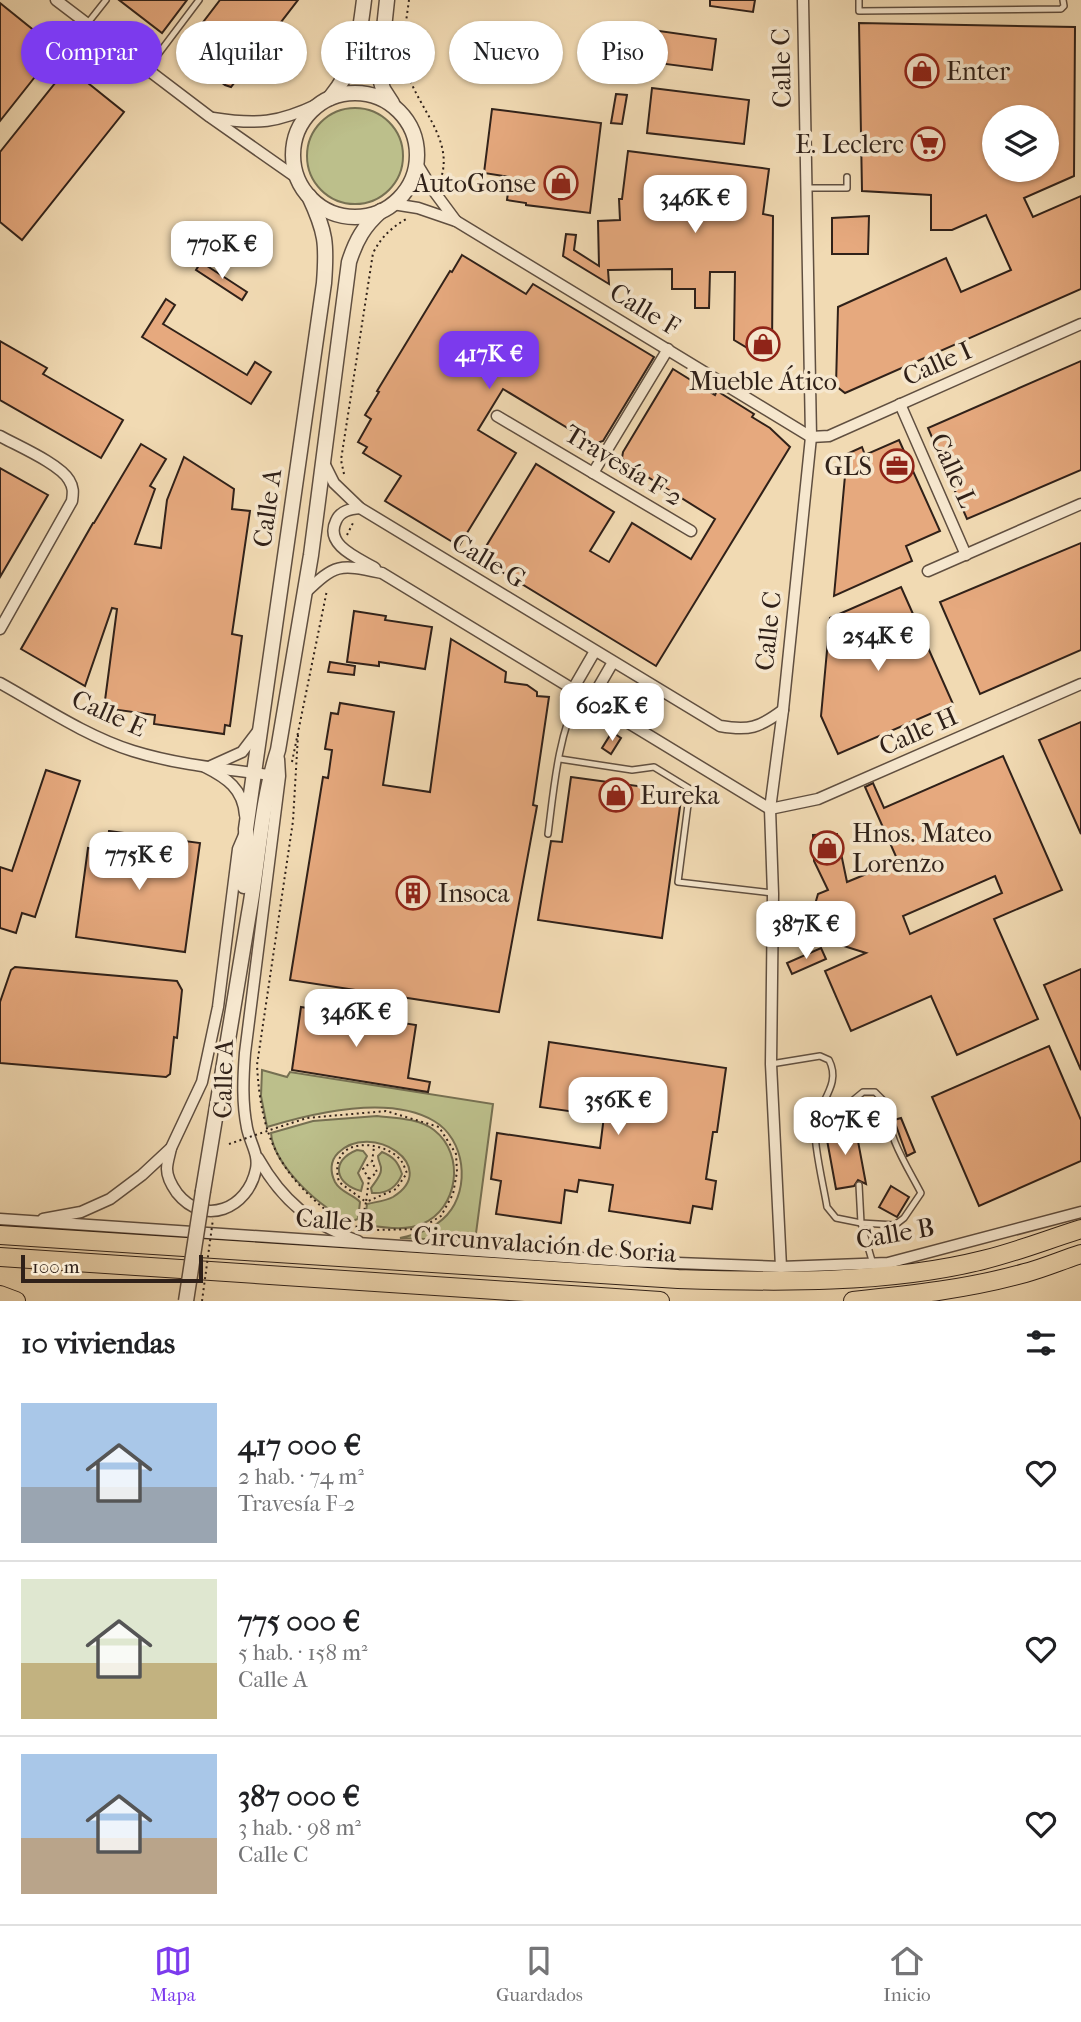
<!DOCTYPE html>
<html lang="es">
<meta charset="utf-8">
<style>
body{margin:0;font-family:"IM FELL French Canon",serif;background:#f6f6f6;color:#202124;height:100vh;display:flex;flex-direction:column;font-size:26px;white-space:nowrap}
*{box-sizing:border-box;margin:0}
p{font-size:23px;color:#757577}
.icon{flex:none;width:38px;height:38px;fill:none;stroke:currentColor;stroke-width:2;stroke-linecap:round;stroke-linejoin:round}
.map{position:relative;height:1301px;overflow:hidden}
.panel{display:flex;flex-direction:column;background:#fff;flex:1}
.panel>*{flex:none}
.top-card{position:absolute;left:21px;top:21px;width:700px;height:63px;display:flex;gap:14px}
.buttons{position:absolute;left:982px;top:105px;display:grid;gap:14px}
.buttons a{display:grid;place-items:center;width:77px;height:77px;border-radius:50%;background:#fff;box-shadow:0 2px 5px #0004;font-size:35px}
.scale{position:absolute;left:21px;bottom:18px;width:182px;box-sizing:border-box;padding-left:7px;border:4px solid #302119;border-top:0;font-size:19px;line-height:24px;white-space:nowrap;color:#302119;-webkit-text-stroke:5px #f6e7ce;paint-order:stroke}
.price{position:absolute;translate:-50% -60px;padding:0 16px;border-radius:14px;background:#fff;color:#222;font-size:23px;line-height:46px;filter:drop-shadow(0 2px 4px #0008)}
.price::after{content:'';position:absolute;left:50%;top:42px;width:21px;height:16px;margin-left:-10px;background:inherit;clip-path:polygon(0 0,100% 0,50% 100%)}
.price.selected{background:#7c3aed;color:#fff}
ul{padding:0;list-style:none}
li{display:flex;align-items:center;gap:21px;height:175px;padding:0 21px}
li+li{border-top:2px solid #e0e0e0}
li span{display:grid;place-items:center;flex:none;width:196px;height:140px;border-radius:0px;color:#555}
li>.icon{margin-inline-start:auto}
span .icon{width:84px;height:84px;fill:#fffc;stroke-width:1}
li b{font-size:30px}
h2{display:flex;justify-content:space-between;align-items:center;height:84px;padding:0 21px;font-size:30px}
.pill{padding:0 24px;border-radius:32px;background:#fff;box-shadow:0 2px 5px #0004;font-size:24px;line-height:63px}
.pill.selected{background:#7c3aed;color:#fff}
.tabs{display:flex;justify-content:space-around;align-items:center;height:98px;border-top:2px solid #e0e0e0;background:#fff;font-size:19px;color:#757577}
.tabs a{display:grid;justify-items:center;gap:4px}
.tabs .selected{color:#7c3aed}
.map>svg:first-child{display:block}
.green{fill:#bcbf8b;stroke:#767052;stroke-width:2}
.building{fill:#e6a97e;stroke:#302119;stroke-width:2;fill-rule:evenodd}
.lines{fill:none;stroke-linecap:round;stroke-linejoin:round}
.service-casing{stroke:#604f40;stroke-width:8}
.minor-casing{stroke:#604f40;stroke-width:13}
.tertiary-casing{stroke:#604f40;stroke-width:17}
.trunk-casing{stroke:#302119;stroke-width:20}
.path{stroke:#302119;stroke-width:2;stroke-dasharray:2 3.5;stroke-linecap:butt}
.service{stroke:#f6e7ce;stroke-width:5}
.minor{stroke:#f6e7ce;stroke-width:10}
.tertiary{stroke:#f6e7ce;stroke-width:14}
.trunk{stroke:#f1dab3;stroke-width:18}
.tertiary-bridge-casing{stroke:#604f40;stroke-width:17;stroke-linecap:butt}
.path-bridge{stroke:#302119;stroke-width:2;stroke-dasharray:2 3.5;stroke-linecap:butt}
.tertiary-bridge{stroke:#f6e7ce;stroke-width:14}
.labels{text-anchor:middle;stroke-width:7;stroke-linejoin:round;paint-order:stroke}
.street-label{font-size:26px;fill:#302119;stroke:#f6e7ce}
.poi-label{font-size:26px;fill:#302119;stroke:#f6e7ce;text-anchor:start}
</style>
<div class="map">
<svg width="1081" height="1301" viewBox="0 0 1081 1301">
<rect width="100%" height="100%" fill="#f1dab3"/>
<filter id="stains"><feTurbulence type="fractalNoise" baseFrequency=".00286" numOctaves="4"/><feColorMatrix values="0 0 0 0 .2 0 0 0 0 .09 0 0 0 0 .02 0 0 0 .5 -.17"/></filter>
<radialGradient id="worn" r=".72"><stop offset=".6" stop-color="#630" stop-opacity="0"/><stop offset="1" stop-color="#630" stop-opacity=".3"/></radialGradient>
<g class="green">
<circle cx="355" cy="156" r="48"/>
<path d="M262,1070L287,1077L290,1072L493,1104L475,1241L400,1238C418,1234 434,1229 447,1215C471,1188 465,1139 434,1121C389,1094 313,1113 267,1127L261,1096Z"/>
<path d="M377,1116C395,1118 419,1118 434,1130C466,1155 458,1209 422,1224C407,1231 385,1228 369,1225L365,1220L367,1204C375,1202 386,1201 393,1197C442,1167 371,1120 338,1153C330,1161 330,1172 335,1182C341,1193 353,1194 360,1202L358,1219L352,1221C323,1212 273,1165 271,1133L313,1121Z"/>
<path d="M357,1150L363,1151L367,1156L358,1173L363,1183L361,1191C336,1185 329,1161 357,1150Z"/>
<path d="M382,1152C394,1157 398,1162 402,1174C397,1187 387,1194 372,1193L371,1188C374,1183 381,1176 381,1170C382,1165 378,1162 378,1156Z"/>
</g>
<g class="building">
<polygon points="119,0 187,0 162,33"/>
<polygon points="220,0 298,0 231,87 225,85 181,51"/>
<polygon points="710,0 755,0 753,12 710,6"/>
<polygon points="0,3 57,49 0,121"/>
<path d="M859,23L1075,27L1074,176L1024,198L1033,217L1081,196V289L845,393L836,386L838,307L946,258L961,292L1011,270L986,215L952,230H931V195L862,191ZM994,117H1046V170H994Z"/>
<polygon points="624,26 716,39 712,70 619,58"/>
<polygon points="104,57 125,74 120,81 98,65"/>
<polygon points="68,67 124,112 22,240 0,222 0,152"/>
<polygon points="652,88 749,100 744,144 647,133"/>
<polygon points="616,94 627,95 622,124 611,123"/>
<polygon points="492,109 601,123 590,213 526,205 526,203 507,200 510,177 484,173"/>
<path d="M628,151L769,169L763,214L773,216L772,350L764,358L734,340L735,272H710L709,308H695V289H672V269L608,270L609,284L563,256L566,234L576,235L574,250L599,266L598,221L620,220L619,199H622ZM655,190L735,200V217L655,216Z"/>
<polygon points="869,216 868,254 832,254 832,218"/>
<polygon points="462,255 526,294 533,284 654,357 603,441 594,444 503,389 478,430 516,453 459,546 385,501 401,476 363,453 367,447 358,442 371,419 365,415 379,392 377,391 450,271 452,272"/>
<polygon points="201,262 247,292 242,300 196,270"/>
<polygon points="166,299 175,305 163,324 247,375 255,362 271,372 251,404 142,337"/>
<polygon points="0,341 47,368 43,374 123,420 101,458 0,400"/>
<polygon points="1081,361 1081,470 967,519 928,428"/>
<polygon points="673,369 715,395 717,391 754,414 752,417 770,428 790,447 656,666 479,558 536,464 614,512 590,551 609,562 632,523 691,559 715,519 627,464 622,458 623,452"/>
<polygon points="899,440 940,531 906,546 912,561 834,596 847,454 862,447 865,455"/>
<polygon points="141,444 166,459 150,486 155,489 135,544 161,548 167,500 184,457 234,489 232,509 250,511 232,634 242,636 230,726 225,725 224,734 154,724 155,715 104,708 117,609 112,608 85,686 21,649 93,523 94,523"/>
<polygon points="0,468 48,495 0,577"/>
<polygon points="1081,543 1081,650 980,694 940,602"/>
<polygon points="901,587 953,704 838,754 821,716 830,618"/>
<polygon points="354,611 386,616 385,620 432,627 425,669 379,662 379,666 347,662"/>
<polygon points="451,639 506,672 505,682 527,685 537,692 537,696 549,697 533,805 537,806 499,1012 290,980 323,777 328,778 332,750 325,749 331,713 338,714 340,703 394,712 383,785 430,792"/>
<polygon points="330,662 355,666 354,675 328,672"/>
<polygon points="1081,722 1081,834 1039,740"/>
<polygon points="612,732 621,738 611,754 602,748"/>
<path d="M1003,756L1062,890L994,919L1038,1019L957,1055L931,996L851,1031L825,971L866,953L834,943L816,901L818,894L828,890L814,861L813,835L837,834L847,882L898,861L865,787L873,783L884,808ZM995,876L1002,893L910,934L903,916Z"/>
<polygon points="46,770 80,781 35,917 22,913 16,933 0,928 0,867 12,871"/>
<polygon points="571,777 682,792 662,938 538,920 551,841 562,842"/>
<polygon points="109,831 200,843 185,952 76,937 88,848 106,851"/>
<polygon points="821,948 826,959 792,974 787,963"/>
<polygon points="15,967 177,981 182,990 177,1038 174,1037 170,1074 166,1077 0,1063 0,1002 11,970"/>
<polygon points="1081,969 1081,1070 1044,985"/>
<polygon points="301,1007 416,1025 408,1078 430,1082 428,1092 292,1070"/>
<polygon points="549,1042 726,1068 717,1132 713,1132 706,1179 716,1181 712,1209 693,1206 690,1223 609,1211 613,1185 579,1180 577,1192 565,1190 561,1223 496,1214 501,1181 491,1179 497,1133 600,1148 604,1116 540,1107"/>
<polygon points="1049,1046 1081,1120 1081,1161 979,1206 932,1097"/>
<polygon points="901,1118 915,1152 907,1156 894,1120"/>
<polygon points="852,1125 855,1125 866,1184 858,1180 854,1186 836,1189 825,1129 842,1127 848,1131"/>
<polygon points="891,1186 909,1197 897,1217 879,1207"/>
</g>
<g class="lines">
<defs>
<g id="service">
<polyline points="859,0 859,11 1061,9 1064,6 1063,0"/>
<polyline points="87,24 106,0"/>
<polyline points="147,69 199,0"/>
<polyline points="805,188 847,188 847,177"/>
<polyline points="560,759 632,770 654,767 690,789 678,882 772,893"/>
<path d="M548,834C554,787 558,736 579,693"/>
<path d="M771,1064L820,1056L829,1060C842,1085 818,1102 815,1126C813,1143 824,1188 827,1207L836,1218L861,1223L895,1225L904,1218L921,1193C907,1166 886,1135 887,1104L875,1092H863L846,1106L847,1126"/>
<polyline points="859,1185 861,1223 873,1264"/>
</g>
<g id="minor">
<polyline points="56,0 210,117 297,178"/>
<path d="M213,118C257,125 278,123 318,104"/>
<polyline points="416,162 433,190 456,221"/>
<polyline points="393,204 418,208 456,221 811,437"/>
<polyline points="900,404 966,555"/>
<polyline points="497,416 691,531"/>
<path d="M0,436C18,446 60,464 69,480C74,488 73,493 72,501L0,629"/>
<polyline points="811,437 829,436 1081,324"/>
<path d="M324,463L334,483L360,508L720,726C749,731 759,728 783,710"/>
<polyline points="593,473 668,349"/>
<path d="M360,508C350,509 340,511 336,521C324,545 358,558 375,568"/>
<polyline points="928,571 1081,504"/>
<path d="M304,594C336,563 339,564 382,573L770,809"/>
<path d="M0,683C43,707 86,736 133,751C178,765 224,769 270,775"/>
<polyline points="573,689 595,651"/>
<polyline points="591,700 613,662"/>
<polyline points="211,766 242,752 258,731"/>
<path d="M205,767C227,778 243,789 245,815"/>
<polyline points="770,809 818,799 1081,684"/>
<path d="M171,1148C170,1154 167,1162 167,1169C167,1178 172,1186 177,1193C204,1227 248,1209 256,1169C259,1154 250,1143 247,1128C242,1103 243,1079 245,1053L280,776L279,759"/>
<path d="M258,1158C283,1202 310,1223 358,1241"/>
<polyline points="0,1219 624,1261 781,1267 888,1263 1081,1212"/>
<polyline points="43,1219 81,1212 110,1199 142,1175 171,1148 202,1082 218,1007 238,849 244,835"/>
<polyline points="781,1267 771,1064 773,894 770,809 783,710 811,437 803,0"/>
</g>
<g id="tertiary">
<polyline points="387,0 379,75 383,89 392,103"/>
<circle cx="355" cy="155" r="62"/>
<path d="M330,98C356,66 359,41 364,0"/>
<path d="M244,886L247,851L246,829L324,283C327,244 326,232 309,196"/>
<path d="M203,1191C218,1098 233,1005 249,913C259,858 261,803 278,750L311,555L349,262C356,240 364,226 381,211"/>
</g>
<g id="trunk">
<path d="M0,1235L678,1279C776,1282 888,1284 983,1260C1016,1252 1049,1239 1081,1229"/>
<polyline points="0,1257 660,1301"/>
<polyline points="0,1295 16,1301"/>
<path d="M853,1301C911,1295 968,1289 1025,1273C1044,1268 1062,1260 1081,1254"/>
</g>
</defs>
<use href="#service" class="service-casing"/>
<use href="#minor" class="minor-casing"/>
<use href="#tertiary" class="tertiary-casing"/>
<use href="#trunk" class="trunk-casing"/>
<g class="path">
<path d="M409,0C406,23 401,48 407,71C417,107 454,139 441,178"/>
<path d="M344,474L341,460L373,253C382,236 392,227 408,218"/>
<polyline points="347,535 354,521"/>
<path d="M298,735L293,821L257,1065C261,1136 278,1174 336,1218"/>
<polyline points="292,762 327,590"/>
<polyline points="276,1128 307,1118 386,1111 439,1127 456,1154 457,1172 453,1194 441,1216 419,1229 377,1230 353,1226"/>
<polyline points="369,1179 363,1169 371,1162"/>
<path d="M361,1226L366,1202L396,1189L407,1173C405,1169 404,1165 402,1162C388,1140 326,1133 339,1182L366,1202L369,1179L377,1172L372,1162L374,1147"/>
</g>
<use href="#service" class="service"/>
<use href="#minor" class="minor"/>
<use href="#tertiary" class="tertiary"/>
<use href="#trunk" class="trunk"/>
<defs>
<polyline id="tertiary-bridge" points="186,1301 203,1191"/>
</defs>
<use href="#tertiary-bridge" class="tertiary-bridge-casing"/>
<g class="path-bridge">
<polyline points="229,1144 276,1128"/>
<polyline points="202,1301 213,1219"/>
</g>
<use href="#tertiary-bridge" class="tertiary-bridge"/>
</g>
<defs>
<symbol id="shop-ring" viewBox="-11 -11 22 22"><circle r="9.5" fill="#f6e7ce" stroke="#8f2418" stroke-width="1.5"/><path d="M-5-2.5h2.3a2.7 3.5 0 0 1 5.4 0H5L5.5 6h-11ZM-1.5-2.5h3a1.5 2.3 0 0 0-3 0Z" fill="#8f2418"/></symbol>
<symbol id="supermarket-ring" viewBox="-11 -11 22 22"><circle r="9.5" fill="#f6e7ce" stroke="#8f2418" stroke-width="1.5"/><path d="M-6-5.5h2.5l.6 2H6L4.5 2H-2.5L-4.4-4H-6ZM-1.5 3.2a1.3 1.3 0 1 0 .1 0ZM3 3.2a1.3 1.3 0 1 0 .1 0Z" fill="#8f2418"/></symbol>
<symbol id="office-ring" viewBox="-11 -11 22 22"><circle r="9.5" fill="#f6e7ce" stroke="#8f2418" stroke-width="1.5"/><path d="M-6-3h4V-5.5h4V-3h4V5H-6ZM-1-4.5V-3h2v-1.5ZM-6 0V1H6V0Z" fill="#8f2418"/></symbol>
<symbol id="building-ring" viewBox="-11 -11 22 22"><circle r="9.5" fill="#f6e7ce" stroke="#8f2418" stroke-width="1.5"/><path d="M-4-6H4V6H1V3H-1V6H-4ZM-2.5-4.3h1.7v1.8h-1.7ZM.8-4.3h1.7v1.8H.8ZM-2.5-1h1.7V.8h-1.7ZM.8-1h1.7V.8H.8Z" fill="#8f2418"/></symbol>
</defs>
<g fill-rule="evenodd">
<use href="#shop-ring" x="903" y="52" width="38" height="38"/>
<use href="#supermarket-ring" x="909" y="125" width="38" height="38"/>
<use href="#shop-ring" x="542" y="164" width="38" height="38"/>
<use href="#shop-ring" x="744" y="325" width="38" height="38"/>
<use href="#office-ring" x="878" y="447" width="38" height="38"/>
<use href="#shop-ring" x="597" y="776" width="38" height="38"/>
<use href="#shop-ring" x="808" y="829" width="38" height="38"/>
<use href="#building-ring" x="394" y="874" width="38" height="38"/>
</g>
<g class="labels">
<g class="street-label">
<text transform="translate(781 68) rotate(-91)" y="9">Calle C</text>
<text transform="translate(645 309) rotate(31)" y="9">Calle F</text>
<text transform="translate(937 363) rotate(-24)" y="9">Calle I</text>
<text transform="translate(624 465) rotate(31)" y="9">Travesía F-2</text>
<text transform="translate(954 470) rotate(66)" y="9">Calle L</text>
<text transform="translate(267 508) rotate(-82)" y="9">Calle A</text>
<text transform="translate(489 560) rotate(31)" y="9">Calle G</text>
<text transform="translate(768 631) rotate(-84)" y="9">Calle C</text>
<text transform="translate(109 713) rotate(24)" y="9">Calle E</text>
<text transform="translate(918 731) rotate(-24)" y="9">Calle H</text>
<text transform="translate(223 1079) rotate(-89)" y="9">Calle A</text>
<text transform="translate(335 1220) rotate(4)" y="9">Calle B</text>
<text transform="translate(895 1233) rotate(-10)" y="9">Calle B</text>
<text transform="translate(545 1244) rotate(4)" y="9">Circunvalación de Soria</text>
</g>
<g class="poi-label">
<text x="946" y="80">Enter</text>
<text x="904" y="153" text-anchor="end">E. Leclerc</text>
<text x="536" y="192" text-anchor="end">AutoGonse</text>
<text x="763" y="390" text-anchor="middle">Mueble Ático</text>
<text x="872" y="475" text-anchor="end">GLS</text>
<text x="640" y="804">Eureka</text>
<text x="852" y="842">Hnos. Mateo<tspan x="852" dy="30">Lorenzo</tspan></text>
<text x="438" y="902">Insoca</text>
</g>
</g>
<rect width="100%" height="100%" filter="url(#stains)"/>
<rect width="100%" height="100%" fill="url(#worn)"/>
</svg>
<div class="buttons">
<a><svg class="icon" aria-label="layers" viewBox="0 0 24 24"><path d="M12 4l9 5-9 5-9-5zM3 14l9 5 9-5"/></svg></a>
</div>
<div class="scale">100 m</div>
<b class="price" style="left:695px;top:235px">346K €</b>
<b class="price" style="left:222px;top:281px">770K €</b>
<b class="price selected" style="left:489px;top:391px">417K €</b>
<b class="price" style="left:878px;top:673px">254K €</b>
<b class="price" style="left:612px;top:743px">602K €</b>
<b class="price" style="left:139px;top:892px">775K €</b>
<b class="price" style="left:806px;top:961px">387K €</b>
<b class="price" style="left:356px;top:1049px">346K €</b>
<b class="price" style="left:618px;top:1137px">356K €</b>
<b class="price" style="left:845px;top:1157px">807K €</b>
<div class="top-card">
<a class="pill selected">Comprar</a>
<a class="pill">Alquilar</a>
<a class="pill">Filtros</a>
<a class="pill">Nuevo</a>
<a class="pill">Piso</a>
</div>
</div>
<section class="panel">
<h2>10 viviendas<svg class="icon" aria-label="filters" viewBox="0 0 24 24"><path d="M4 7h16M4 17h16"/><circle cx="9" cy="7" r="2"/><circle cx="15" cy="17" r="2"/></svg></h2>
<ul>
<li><span style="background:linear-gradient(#a9c7e8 60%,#9aa5b1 0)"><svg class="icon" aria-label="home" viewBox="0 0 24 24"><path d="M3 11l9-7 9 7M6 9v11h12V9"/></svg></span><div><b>417 000 €</b><p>2 hab. · 74 m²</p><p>Travesía F-2</p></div><svg class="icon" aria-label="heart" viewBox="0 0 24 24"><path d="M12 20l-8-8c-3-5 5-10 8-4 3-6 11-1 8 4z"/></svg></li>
<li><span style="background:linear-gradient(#dfe7d0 60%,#c2b280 0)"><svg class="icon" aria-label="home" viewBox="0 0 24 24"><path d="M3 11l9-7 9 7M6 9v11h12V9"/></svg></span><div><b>775 000 €</b><p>5 hab. · 158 m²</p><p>Calle A</p></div><svg class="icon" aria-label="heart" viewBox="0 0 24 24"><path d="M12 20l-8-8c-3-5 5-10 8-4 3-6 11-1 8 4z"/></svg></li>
<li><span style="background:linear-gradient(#a9c7e8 60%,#b9a48a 0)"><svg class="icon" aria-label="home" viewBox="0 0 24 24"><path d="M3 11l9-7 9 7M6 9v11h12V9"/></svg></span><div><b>387 000 €</b><p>3 hab. · 98 m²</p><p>Calle C</p></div><svg class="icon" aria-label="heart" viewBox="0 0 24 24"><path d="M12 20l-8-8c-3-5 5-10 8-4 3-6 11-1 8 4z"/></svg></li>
</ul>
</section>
<nav class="tabs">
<a class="selected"><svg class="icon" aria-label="map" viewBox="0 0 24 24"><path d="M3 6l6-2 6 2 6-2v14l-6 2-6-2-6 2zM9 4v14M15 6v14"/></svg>Mapa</a>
<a><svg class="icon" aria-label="saved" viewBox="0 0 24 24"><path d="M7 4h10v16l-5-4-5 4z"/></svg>Guardados</a>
<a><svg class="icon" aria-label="home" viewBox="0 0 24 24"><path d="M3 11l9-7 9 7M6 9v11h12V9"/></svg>Inicio</a>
</nav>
